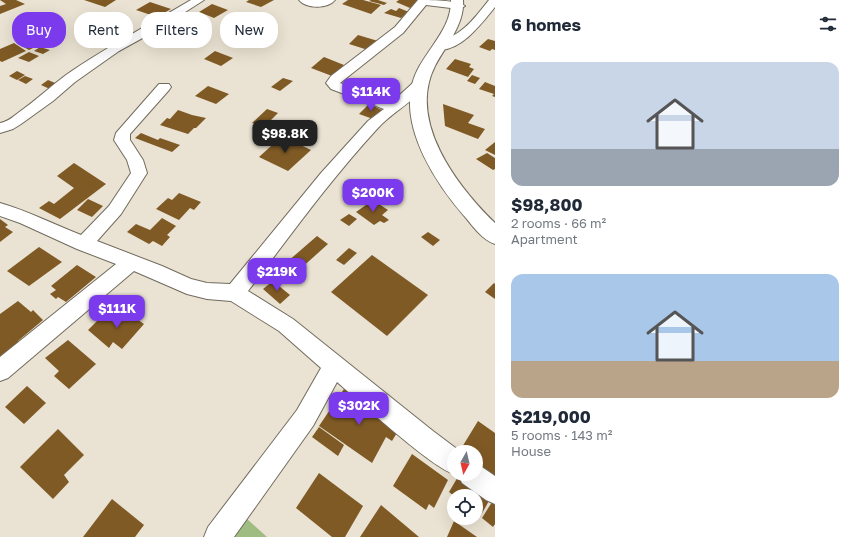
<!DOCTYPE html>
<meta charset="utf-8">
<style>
body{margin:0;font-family:"Golos Text",sans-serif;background:#f2f2f3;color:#1f2937;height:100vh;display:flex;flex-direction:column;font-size:15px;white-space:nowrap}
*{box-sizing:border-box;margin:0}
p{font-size:13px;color:#747a83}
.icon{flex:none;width:22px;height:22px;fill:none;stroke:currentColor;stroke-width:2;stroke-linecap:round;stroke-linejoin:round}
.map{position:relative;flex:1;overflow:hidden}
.details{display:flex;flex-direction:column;background:#fff;width:360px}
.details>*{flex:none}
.banner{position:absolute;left:12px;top:12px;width:380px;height:36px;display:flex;gap:8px}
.needle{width:26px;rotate:188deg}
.tools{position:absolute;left:447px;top:445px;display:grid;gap:8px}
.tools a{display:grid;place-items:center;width:36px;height:36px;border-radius:50%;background:#fff;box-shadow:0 4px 16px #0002;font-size:20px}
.price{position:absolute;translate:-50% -34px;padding:0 9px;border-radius:8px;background:#7c3aed;color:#fff;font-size:13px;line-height:26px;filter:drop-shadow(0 1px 2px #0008)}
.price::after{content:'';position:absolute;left:50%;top:24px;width:12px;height:9px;margin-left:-6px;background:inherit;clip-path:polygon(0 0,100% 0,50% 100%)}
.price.selected{background:#222;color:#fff}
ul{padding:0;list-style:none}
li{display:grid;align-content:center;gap:8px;height:212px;padding:0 16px}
li span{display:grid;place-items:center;height:124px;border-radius:12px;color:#555}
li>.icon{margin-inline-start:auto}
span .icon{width:72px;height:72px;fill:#fffc;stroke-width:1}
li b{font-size:17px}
h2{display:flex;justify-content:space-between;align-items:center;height:48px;padding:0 16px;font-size:17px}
.chip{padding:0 14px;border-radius:16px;background:#fff;box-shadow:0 4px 16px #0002;font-size:14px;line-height:36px}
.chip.selected{background:#7c3aed;color:#fff}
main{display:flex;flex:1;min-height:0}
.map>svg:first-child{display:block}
.forest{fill:#9fbc83}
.building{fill:#7f5a25}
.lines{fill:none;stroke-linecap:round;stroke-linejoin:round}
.minor-casing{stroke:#716b5d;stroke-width:2}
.major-casing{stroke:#716b5d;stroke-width:2}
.minor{fill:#fff;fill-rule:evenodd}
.major{fill:#fff;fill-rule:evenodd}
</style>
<main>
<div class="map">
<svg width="495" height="537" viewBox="0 0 495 537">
<rect width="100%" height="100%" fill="#eae3d3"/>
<polygon class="forest" points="247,519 267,537 235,537"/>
<g class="building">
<polygon points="0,0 16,0 25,4 0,14 0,6 6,4"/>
<polygon points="84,0 116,0 105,7"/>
<polygon points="249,0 274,0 261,7 246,2"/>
<polygon points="348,0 363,0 381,5 371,14 342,4"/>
<polygon points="371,0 378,0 387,3 384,5 369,1"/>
<polygon points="399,0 420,0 410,8 396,2"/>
<polygon points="150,2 171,9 157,17 136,10"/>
<polygon points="212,4 228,10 214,18 199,12"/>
<polygon points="399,8 409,12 401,18 384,13 391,9 396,11"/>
<polygon points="188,16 197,19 199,18 207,21 197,27 180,20"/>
<polygon points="358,35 378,41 368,50 349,44"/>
<polygon points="29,39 32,41 21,45 18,43"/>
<polygon points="488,39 495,41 495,50 492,49 490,51 479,47"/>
<polygon points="31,42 37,46 29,50 22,46"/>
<polygon points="14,43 26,51 2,62 0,61 0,49"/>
<polygon points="40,47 50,50 43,54 34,51"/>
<polygon points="215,51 233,58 221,66 204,59"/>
<polygon points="29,52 39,56 29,62 18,58"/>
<polygon points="324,57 344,65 332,76 311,68"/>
<polygon points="455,59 471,64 469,67 474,69 468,77 446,69"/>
<polygon points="17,71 25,75 17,80 9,76"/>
<polygon points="472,75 480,78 475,84 467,81"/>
<polygon points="25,76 33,79 26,84 18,80"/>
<polygon points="283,78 293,81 280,91 271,87"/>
<polygon points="48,80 60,85 52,90 41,85"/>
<polygon points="485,82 495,86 495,97 492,96 494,94 479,89"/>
<polygon points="208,86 229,94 216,104 195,96"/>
<polygon points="369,104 382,110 373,119 359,114"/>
<polygon points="443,104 474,115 468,123 485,129 478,139 445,126"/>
<polygon points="267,109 278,113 264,127 252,123"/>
<polygon points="178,110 192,115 206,118 196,128 194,128 188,134 160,125 167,118 170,119"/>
<polygon points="141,133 158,140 160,138 180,145 172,152 135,138"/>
<polygon points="282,136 311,150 288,171 259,157"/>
<polygon points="495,142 495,155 485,150"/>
<polygon points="487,153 495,158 495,169 493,170 476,159"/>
<polygon points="74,163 106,184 60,219 39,208 49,201 54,204 74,188 57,176"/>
<polygon points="179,193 201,202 194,210 190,208 179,220 156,209 168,198 172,200"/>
<polygon points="88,199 103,206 92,217 77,210"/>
<polygon points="373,200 388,210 382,215 389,220 384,223 380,221 374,225 356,212"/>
<polygon points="349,214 357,219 349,226 340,220"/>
<polygon points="162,218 176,226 167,235 170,237 162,246 153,241 149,244 127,232 136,224 150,230"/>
<polygon points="0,219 8,225 5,227 13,232 0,242"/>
<polygon points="428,232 440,240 433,246 421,237"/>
<polygon points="317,236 328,244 298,271 287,262"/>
<polygon points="39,247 62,262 29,286 7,271"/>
<polygon points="349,248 357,253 344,265 336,260"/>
<polygon points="372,255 428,295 387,336 331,292"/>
<polygon points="77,265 96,277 66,302 58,297 56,299 50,294 56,290 51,286"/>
<polygon points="273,281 290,295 280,304 263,289"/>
<polygon points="494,283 495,284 495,299 485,292"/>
<polygon points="18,301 31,312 33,310 43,320 18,341 19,345 0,360 0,314"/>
<polygon points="120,307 144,324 122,349 113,342 109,348 88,330 101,317 108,320"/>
<polygon points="68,340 96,364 69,389 54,376 59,371 45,358"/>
<polygon points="27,386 46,403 24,424 5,407"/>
<polygon points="344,389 401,426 392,441 386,437 372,463 319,426"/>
<polygon points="478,421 495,433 495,482 476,468 476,452 459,452"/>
<polygon points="319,427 344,445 338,456 312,437"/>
<polygon points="58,429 84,455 64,475 69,482 53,499 20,467"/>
<polygon points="412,454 448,480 434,508 429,504 426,510 393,486"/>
<polygon points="319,473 363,506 345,537 332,537 296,508"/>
<polygon points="459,475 490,499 480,517 476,513 476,496 454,496 449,492"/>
<polygon points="112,499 144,525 135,537 83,537"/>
<polygon points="492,502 495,504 495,524 493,527 482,518"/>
<polygon points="381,505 419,537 360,537"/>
<polygon points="454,521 477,537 447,537"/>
</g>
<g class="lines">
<defs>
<g id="minor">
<path d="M191,0H204L157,30L119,51L75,82L53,101L21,124L13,129L0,133V123C7,122 13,117 18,113C35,101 50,87 66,75C106,47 149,25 191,0Z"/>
<path d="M299,0H335C328,9 306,9 299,0Z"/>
<path d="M418,0C428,0 458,0 465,6L459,9L426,5L403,33L340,83L392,102L415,81H425L427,84C414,102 392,112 377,129C330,180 290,236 248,291L293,319L433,431L461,452H454L455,474C435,471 357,399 337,382L313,426L234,537H204L208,527L297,410L321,368L279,331L231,301L207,299L187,294L134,271L8,378L0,381V357L116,264L77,249L20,223L0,216V203C28,211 53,224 81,235L109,206L131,173L127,160L114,140L116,133L159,84H169L171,87L169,90L130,134V140L143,160L147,173L121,214L97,241L162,266L191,279L207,283L230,284L321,173L368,121L384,109L331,89L326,83L331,76L395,27Z"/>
<path d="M489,0H495V7C483,22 459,54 437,49L435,46C438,41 453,37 459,32C471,24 480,11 489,0Z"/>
<polygon points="476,463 495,476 495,504 486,500 462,483 458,474 476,474"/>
</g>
<path id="major" d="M451,0H463C465,24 446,45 435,66C407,121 457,186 495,223V244C483,240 474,228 466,218C437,185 401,131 412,85C419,54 452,33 451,0Z"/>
</defs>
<use href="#minor" class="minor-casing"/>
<use href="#major" class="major-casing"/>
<use href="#minor" class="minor"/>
<use href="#major" class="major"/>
</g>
</svg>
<div class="tools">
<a><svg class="needle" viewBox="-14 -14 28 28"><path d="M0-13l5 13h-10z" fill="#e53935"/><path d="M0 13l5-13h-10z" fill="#747a83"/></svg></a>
<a><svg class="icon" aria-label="locate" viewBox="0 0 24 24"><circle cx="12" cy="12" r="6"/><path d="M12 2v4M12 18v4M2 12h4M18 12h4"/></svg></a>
</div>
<b class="price" style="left:371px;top:112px">$114K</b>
<b class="price selected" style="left:285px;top:154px">$98.8K</b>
<b class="price" style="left:373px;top:213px">$200K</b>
<b class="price" style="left:277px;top:292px">$219K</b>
<b class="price" style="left:117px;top:329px">$111K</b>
<b class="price" style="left:359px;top:426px">$302K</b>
<div class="banner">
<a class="chip selected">Buy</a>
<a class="chip">Rent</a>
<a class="chip">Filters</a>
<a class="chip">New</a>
</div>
</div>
<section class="details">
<h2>6 homes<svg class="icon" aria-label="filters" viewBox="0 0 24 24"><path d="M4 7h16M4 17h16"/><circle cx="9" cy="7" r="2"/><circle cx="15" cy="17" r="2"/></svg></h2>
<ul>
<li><span style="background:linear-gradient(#c9d6e8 70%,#9aa5b1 0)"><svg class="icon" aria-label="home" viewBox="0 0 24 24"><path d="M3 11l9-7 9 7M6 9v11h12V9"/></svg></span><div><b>$98,800</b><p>2 rooms · 66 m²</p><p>Apartment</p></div></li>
<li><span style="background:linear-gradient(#a9c7e8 70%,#b9a48a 0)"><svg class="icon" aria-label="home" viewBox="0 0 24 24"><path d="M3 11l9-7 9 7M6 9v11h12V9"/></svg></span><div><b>$219,000</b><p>5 rooms · 143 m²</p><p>House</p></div></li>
</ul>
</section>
</main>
